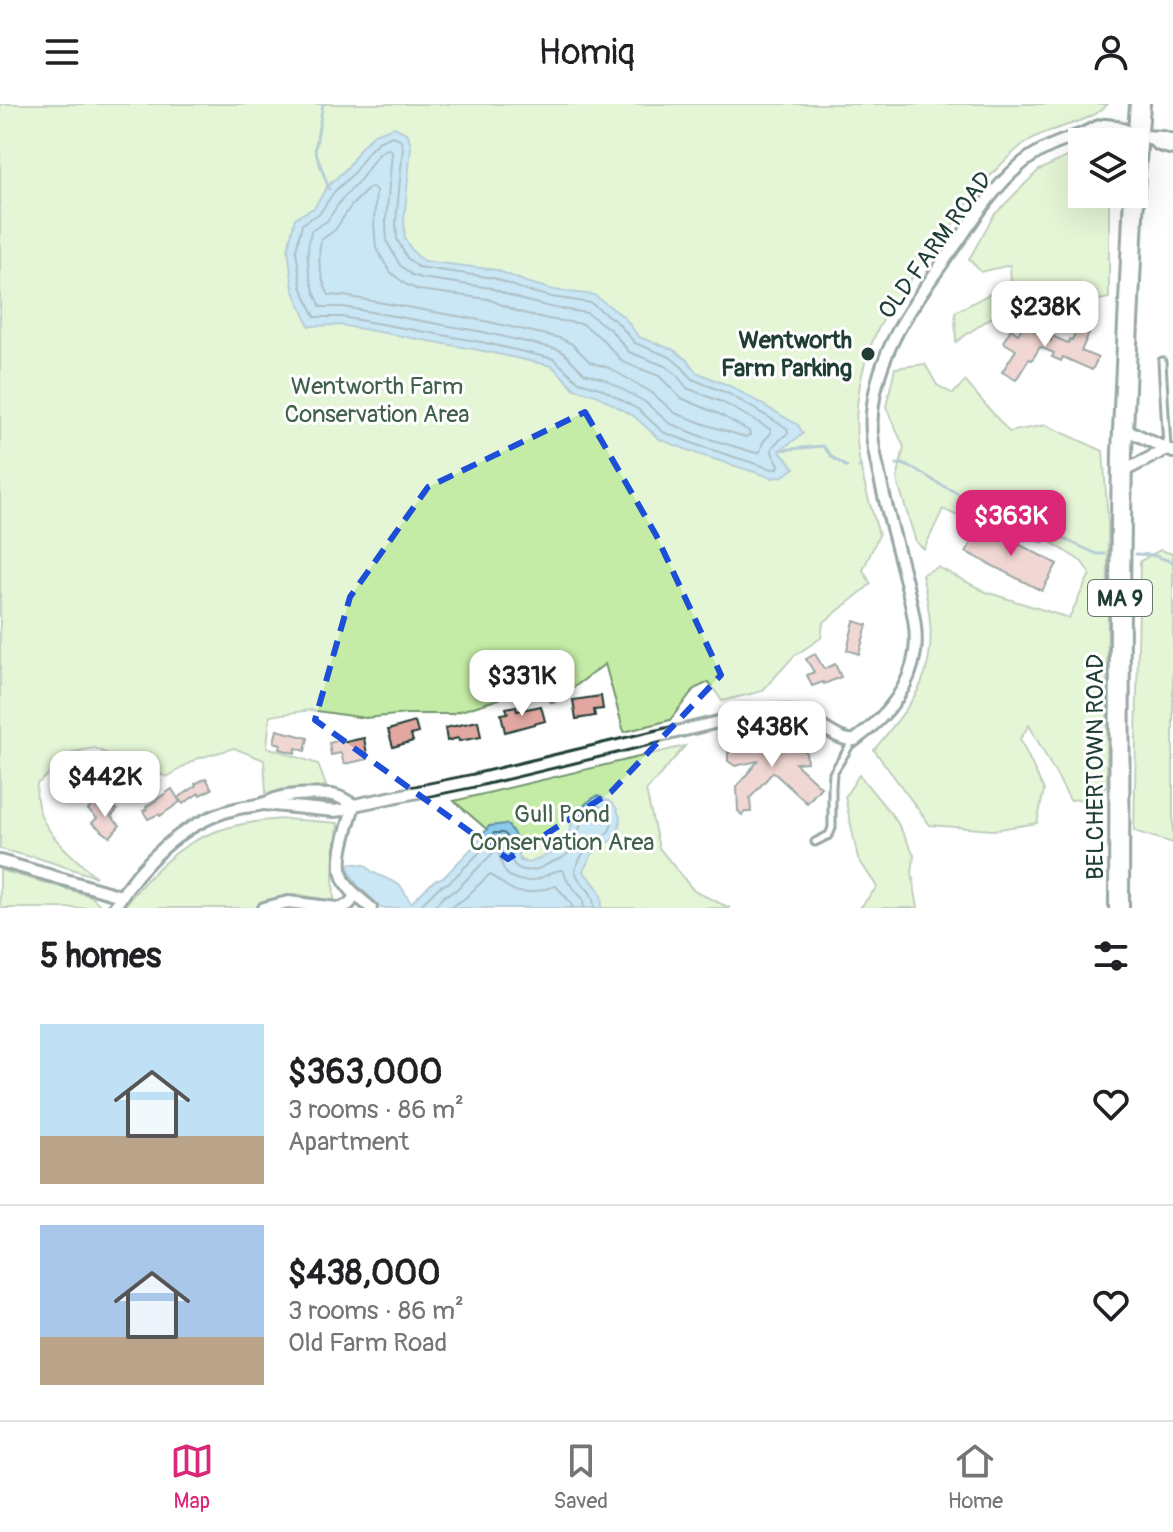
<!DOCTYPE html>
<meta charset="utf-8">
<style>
body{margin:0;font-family:Pangolin,sans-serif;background:#f6f6f6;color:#202124;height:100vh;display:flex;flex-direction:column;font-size:30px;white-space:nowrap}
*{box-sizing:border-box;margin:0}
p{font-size:26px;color:#757577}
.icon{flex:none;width:44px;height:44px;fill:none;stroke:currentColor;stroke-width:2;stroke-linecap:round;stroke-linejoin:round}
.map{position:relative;height:804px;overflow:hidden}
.side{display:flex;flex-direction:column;background:#fff;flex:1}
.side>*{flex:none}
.tools{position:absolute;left:1068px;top:24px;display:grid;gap:16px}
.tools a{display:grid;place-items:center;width:80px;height:80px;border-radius:0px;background:#fff;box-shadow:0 8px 32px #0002;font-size:40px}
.price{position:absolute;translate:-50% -68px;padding:0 18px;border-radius:16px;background:#fff;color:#222;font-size:26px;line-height:52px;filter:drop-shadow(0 2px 4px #0008)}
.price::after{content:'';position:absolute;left:50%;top:48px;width:24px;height:18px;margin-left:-12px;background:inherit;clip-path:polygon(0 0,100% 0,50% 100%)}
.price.on{background:#db2777;color:#fff}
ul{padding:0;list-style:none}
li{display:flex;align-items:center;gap:24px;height:200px;padding:0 40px}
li+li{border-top:2px solid #e0e0e0}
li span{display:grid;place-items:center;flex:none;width:224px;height:160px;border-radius:0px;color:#555}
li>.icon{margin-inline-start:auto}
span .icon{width:96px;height:96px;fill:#fffc;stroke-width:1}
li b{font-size:34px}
h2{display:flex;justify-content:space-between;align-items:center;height:96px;padding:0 40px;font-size:34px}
header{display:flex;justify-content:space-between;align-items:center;height:104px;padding:0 40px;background:#fff;font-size:36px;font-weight:600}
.dock{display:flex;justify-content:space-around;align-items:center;height:112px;border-top:2px solid #e0e0e0;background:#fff;font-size:22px;color:#757577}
.dock a{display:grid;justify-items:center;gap:4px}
.dock .on{color:#db2777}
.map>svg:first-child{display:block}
.green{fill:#c5eca7;stroke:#72946e;stroke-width:2}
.water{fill:#8bc9ec;stroke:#6091a2;stroke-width:2}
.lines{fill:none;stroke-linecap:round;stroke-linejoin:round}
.shore{stroke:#4a757e;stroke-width:2}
.stream{stroke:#6091a2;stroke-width:3}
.building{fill:#e1a7a0;stroke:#1f3d34;stroke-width:2}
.lane-casing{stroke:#1f3d34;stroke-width:11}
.street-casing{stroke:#1f3d34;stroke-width:16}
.highway-casing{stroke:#1f3d34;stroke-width:24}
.lane{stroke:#fff;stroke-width:5}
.street{stroke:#fff;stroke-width:10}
.highway{stroke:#fff;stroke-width:18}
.marked{fill:none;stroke:#1d4ed8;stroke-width:6;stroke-dasharray:16 10;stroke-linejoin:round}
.poi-dot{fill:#1f3d34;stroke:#fff;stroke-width:3}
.labels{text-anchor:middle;stroke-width:6;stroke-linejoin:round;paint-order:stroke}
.shield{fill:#fff;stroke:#627771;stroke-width:2}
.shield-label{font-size:22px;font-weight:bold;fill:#1f3d34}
.street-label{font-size:24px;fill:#1f3d34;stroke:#fff}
.poi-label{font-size:24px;font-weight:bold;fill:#1f3d34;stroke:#fff;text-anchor:end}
.park-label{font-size:24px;fill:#40604b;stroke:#fff}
</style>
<header><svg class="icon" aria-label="menu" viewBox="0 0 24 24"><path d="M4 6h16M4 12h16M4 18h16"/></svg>Homiq<svg class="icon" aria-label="person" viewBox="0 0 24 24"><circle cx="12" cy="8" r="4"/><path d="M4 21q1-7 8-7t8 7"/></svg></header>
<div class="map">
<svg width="1173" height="804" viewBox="0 0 1173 804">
<rect width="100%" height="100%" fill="#fff"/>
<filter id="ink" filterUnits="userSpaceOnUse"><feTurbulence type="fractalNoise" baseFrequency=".0125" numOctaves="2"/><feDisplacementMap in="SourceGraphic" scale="16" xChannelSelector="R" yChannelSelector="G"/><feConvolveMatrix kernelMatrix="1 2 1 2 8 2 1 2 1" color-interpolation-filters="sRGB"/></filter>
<g filter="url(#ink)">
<g class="green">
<path d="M0,0H1108C1086,23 1049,20 1021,42C988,69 964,105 939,139C922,162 903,184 888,208C861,249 851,306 859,354C863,380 872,406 879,431L863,466L871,480L823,519L821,534L794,552L762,587L722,597L709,578L694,585L670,616L624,628L605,560L553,599L520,577L499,595L451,610H407L365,614L310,606L270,612L267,643L318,660L326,682L266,689L264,656L234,644L196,655L167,673L109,651L95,644L74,648L37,680C31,721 68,748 96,773L32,752L31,753L0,745Z"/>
<path d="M1082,46V90H1109V194L1073,202L1059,200L1047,186C1012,199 986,216 956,238L955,208L1011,179L1010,161L981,168L969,155L994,111L1039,66Z"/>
<path d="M925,260L937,281L953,290L965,277L1009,328L1046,321L1103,347L1108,418L1107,680L1097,694L1070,696L1029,621L1020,635L1044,686L1037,719L993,726L930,721L874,646C889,627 911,602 921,580C937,544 930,507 922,470L938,463L986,488L1069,514L1090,470L1082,458L1035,428L989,408L970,418L943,405L924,445L916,438L897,376L904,343L886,303L895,264Z"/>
<polygon points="1160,446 1173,450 1173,739 1134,727 1140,457"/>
<polygon points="685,642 646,687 659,744 694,787 730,804 528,804 549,779 454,697"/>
<polygon points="859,671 896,716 914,751 912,770 918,804 860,804 877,783 858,754 845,693"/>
<path d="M285,715L338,719L333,769L334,797L294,790L289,804H123C170,743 207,719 285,715Z"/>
<polygon points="0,766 91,792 101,802 100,804 0,804"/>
</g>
<g class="water">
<polygon points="394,23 408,30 411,43 404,118 405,135 414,149 424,157 497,166 526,178 554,186 594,191 624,213 639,233 674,246 688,257 696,268 732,283 798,321 803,330 779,347 795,364 783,372 773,374 698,350 659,335 635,313 596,291 575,285 552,262 479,246 340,221 309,222 293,185 288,145 295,114 314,104 327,83 347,64 362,42 374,30"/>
<path d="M597,692L609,697L616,703L620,713L619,728L612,736L592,750L583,767C593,779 605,787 601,804H382C369,792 352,780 348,762L351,759L365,761L372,768L400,781L411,799L435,776L444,773L476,740L489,722L506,720C518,729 517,744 520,757L530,759L562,744C572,722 574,704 597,692Z"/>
</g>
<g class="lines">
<g class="shore">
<path d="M392,32L400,35L403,43L396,118L397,135L407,154L418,163L494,174L524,186L552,193L591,199L618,219L635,239L670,253L682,263L692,275L729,290L787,324L788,329C774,341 765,343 779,360L778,364L772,365L700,342L663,328L639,306L600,284L579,278L554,255L481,238L342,213H315L301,182L296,146L302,120L320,109L334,88L353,70L369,47L378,38Z"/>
<path d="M390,45L392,48L386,117L387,138L400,161L412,171L421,174L491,184L522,196L550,203L587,209L611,226L629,248L665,262L675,269L687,284L724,299L770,325L771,329L763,338L760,348L756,349L703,333L669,319L645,298L604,275L584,269L564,249L557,245L483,228L343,203H321C308,178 304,154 311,127L327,117L342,95L361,75L376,53L384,46Z"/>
<path d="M369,84H373L376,87L374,118L376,144L390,168L407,181L419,186L488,195L519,208L548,215L583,220L602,235L623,258L659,272L681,294L719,310L749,327L750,331L745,333L707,321L675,309L651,288L609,264L590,258L572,240L560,234L485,217L344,192L329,191C320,175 317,154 321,136L335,126L351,102Z"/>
<path d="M418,804L439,783L450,778L482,746L494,729H503L506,731C510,744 507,763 524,766C533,768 540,764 548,760C555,755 564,756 569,748C581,732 577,710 598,702L610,708C617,731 601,731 588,743C582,749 578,759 575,766C579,784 594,782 594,804"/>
<path d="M432,804L444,792L456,786L496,746C502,752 500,763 507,770C511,774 514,774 519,776C540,781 547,766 563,766L568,778L583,795L584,804"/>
<path d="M449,804L464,795L490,770C519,794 521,791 556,782L571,799L572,804"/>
</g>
<g class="stream">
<polyline points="323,0 315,46 329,85"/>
<polyline points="780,346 823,342 832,353 847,363"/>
<polyline points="896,360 902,360 915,365 941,381 957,389 972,403 996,417 1012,419 1035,436 1044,438 1042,425 1097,450 1105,450"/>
<polyline points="859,363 861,363"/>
<polyline points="1136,450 1152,451 1173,458"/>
</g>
</g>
<g class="building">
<polygon points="1024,220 1051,237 1052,232 1068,239 1070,235 1072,236 1078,222 1090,227 1081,247 1098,254 1092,266 1063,253 1061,257 1052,253 1054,249 1040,243 1032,256 1029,255 1016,276 1002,268 1016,246 1003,238 1011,225 1018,230"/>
<polygon points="980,420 1057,460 1042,487 966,448"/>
<polygon points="854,517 867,521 859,550 847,546"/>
<polygon points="815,550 824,565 835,560 841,573 824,580 823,578 812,582 807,571 814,568 806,555"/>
<polygon points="601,592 603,605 594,606 595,612 576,615 573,596"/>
<polygon points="516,602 517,607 541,602 545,617 505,628 501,610 508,609 506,604"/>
<polygon points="478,617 481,633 459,637 458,634 447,637 445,624"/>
<polygon points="415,618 418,629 411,631 413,637 393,643 388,626"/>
<polygon points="277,626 308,634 305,647 296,644 295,649 280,645 281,640 274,638"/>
<polygon points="364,634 368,655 344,660 341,649 331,651 329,639 341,636 341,639"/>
<polygon points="777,634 790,635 806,648 807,658 795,659 821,683 807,699 773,668 750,694 751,708 745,708 742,711 738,707 737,682 758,657 735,662 728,657 728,649 735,641 745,641 745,638 756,637 756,640 777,638"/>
<polygon points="206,674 212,685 200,691 199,689 183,700 178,694 196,682 195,680"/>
<polygon points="172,685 180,698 160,712 159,710 148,715 143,707 147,705 146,703"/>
<polygon points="95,698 105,707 110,701 117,706 111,713 120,721 110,733 92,719 97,714 88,706"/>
</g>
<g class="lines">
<defs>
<g id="lane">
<polyline points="1162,257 1167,344"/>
<polyline points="815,738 829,731 832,724 832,683 833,669 852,638"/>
</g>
<g id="street">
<path d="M1084,29C1101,33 1109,36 1125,28"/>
<polyline points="1148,33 1159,41 1173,45"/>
<polyline points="1123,324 1173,348"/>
<polyline points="1122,368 1167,345"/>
<path d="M263,700L334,707L342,706L354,701L472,677L764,607C777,606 790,606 803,612C819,618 838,638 855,636C885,614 910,585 915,548C918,526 912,504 907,482C898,445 887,408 879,370C875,351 870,330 872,310C877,243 919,192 957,139C975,113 994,84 1018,63C1036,46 1059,38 1082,30C1089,27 1096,22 1104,21C1116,20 1127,28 1138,31C1151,34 1162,30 1173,37"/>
<path d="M354,701C349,720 334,757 344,776C349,787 362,796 371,804"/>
<polyline points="0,757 121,792"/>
<path d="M114,804C141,759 183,718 235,705C245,702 255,703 265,699C271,697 277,694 282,693C294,690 320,690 332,691C340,692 347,697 354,701"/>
<polyline points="264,804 288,798 337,804"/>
<polyline points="341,804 349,800 356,791"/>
</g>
<g id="highway">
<polyline points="1134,84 1140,0"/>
<polyline points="1119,804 1120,486 1122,348 1134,90"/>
</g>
</defs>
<use href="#lane" class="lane-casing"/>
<use href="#street" class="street-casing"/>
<use href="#highway" class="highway-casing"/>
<use href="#lane" class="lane"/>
<use href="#street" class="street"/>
<use href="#highway" class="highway"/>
</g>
</g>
<path d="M0 0H1173V804H0ZM585,308L656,431L721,571L611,688L508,755L315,616L350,493L428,383Z" fill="#fff" fill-opacity=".55" fill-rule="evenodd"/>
<path class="marked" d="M585,308L656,431L721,571L611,688L508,755L315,616L350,493L428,383Z"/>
<circle class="poi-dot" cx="868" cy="250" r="8"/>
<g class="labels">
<rect class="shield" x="1088" y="476" width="64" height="36" rx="6"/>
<g class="shield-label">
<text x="1120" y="502">MA 9</text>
</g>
<g class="street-label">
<text transform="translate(935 141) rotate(-54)" y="8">OLD FARM ROAD</text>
<text transform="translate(1095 663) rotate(-90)" y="8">BELCHERTOWN ROAD</text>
</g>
<g class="poi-label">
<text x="852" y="244">Wentworth<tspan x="852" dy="28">Farm Parking</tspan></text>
</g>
<g class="park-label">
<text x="377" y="290">Wentworth Farm<tspan x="377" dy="28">Conservation Area</tspan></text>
<text x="562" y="718">Gull Pond<tspan x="562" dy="28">Conservation Area</tspan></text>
</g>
</g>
</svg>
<div class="tools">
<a><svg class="icon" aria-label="layers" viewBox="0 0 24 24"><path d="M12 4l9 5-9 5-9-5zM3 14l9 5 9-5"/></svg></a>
</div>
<b class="price" style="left:1045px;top:245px">$238K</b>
<b class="price on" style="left:1011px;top:454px">$363K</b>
<b class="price" style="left:522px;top:614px">$331K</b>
<b class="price" style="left:772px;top:665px">$438K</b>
<b class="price" style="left:105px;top:715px">$442K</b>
</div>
<section class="side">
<h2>5 homes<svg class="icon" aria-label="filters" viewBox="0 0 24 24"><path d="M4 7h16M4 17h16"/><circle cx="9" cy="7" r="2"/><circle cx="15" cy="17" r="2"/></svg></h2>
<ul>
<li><span style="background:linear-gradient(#bfe0f5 70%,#b9a48a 0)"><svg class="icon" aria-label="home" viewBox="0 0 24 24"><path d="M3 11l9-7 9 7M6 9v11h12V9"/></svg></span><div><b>$363,000</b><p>3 rooms · 86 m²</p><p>Apartment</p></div><svg class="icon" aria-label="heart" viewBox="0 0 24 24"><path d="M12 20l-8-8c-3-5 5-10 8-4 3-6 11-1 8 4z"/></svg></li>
<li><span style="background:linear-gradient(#a9c7e8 70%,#b9a48a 0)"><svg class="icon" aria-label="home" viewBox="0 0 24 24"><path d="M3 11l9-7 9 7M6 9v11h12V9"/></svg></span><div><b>$438,000</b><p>3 rooms · 86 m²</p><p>Old Farm Road</p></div><svg class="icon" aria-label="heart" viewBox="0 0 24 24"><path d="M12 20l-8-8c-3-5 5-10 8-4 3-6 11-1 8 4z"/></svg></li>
</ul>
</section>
<nav class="dock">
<a class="on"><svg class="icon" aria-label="map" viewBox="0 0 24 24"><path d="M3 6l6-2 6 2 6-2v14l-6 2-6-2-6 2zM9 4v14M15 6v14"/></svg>Map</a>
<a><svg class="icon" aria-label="saved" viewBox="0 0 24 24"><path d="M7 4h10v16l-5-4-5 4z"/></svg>Saved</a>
<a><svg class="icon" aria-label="home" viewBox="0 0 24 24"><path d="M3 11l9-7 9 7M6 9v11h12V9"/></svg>Home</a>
</nav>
